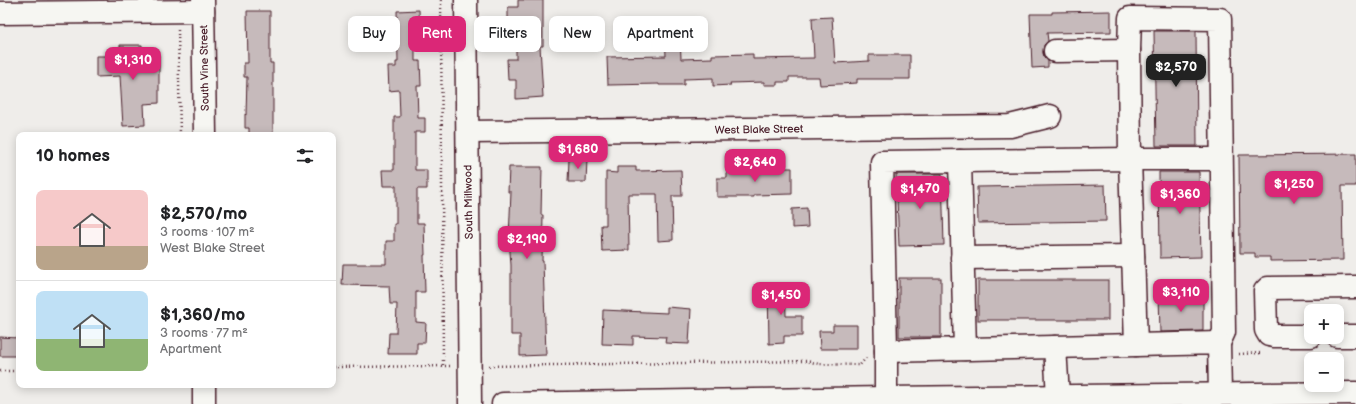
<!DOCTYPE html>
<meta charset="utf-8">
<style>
body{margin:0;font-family:"Balsamiq Sans",sans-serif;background:#f2f2f2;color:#202124;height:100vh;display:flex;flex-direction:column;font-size:15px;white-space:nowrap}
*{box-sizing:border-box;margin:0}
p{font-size:13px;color:#757577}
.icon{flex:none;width:22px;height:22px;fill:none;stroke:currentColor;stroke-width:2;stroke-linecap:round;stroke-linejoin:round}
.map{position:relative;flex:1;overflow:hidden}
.panel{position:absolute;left:16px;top:132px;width:320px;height:256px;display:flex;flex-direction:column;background:#fff;border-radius:8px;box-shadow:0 2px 10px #0003}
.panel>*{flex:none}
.hud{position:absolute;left:348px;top:16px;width:380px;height:36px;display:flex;gap:8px}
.fabs{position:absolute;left:1304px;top:304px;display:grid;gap:8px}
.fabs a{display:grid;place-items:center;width:40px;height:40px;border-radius:8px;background:#fff;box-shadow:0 2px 10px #0003;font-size:20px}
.price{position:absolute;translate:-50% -34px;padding:0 9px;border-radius:8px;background:#db2777;color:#fff;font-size:13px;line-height:26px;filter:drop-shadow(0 1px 2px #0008)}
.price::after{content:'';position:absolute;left:50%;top:24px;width:12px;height:9px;margin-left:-6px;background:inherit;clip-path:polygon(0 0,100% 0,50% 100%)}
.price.on{background:#222;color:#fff}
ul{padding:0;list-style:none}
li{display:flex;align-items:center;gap:12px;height:100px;padding:0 20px}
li+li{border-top:1px solid #e0e0e0}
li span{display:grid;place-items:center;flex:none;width:112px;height:80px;border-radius:8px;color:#555}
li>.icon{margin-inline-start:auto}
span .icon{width:48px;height:48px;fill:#fffc;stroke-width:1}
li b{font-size:17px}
h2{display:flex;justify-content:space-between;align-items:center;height:48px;padding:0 20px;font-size:17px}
.tag{padding:0 14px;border-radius:8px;background:#fff;box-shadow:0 2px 10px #0003;font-size:14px;line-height:36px}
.tag.on{background:#db2777;color:#fff}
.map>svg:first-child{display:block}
.building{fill:#c6babb;stroke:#4a1f2b}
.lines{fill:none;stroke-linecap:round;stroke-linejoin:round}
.minor-casing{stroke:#4a1f2b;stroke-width:25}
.major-casing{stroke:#4a1f2b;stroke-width:25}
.path{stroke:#4a1f2b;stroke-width:2.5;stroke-dasharray:1 3;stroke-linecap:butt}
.minor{stroke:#f6f6f2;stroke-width:22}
.major{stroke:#f6f6f2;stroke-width:22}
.labels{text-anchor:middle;stroke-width:3;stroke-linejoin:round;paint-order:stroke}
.street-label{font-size:11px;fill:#4a1f2b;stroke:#f6f6f2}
</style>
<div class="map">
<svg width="1356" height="404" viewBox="0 0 1356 404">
<rect width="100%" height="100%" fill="#efedea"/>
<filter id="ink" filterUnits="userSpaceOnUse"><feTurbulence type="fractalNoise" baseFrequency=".025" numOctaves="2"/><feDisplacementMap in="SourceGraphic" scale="8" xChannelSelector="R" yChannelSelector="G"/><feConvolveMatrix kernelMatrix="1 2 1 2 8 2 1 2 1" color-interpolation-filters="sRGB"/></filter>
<g filter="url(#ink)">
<g class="building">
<polygon points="518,0 543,0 543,46 540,46 543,97 516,99 516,80 508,80 507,59 516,59 516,30 508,30 508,7 518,7"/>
<polygon points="419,10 420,35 415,36 415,61 420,61 421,86 417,86 418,118 425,118 425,132 415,132 415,170 427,170 427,189 417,189 417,223 424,223 425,255 424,255 425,292 416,292 416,322 426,323 425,343 417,343 417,354 388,354 389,333 396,333 397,304 390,304 389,286 342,285 343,264 386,264 386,241 394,241 394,224 396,224 396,186 383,186 382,170 394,170 394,117 400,117 399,90 389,91 388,67 396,67 396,62 398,62 397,11"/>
<polygon points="247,11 270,11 270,63 273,63 273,135 249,135 249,128 245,128 245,114 246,115 247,77 244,77 244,63 248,63"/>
<polygon points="1111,11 1111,32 1047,33 1048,41 1044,45 1043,52 1044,57 1048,61 1048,67 1032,68 1030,14 1052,14 1052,12"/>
<polygon points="832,17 835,63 869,61 869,55 910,55 910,79 857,79 857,83 820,85 819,77 789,77 789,82 777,82 777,85 764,85 764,82 730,83 731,85 713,86 713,78 684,79 684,85 659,85 659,84 608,85 607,57 666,56 665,34 680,34 681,59 712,58 712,55 753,54 753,59 814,58 812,18"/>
<polygon points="1154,31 1196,31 1197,146 1156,146"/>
<polygon points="120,45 142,45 142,55 159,55 159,103 144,104 145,125 123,126 120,76 96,77 96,56 120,56"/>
<polygon points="1356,154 1356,186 1342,186 1343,260 1270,261 1270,257 1255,257 1255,253 1240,253 1239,155"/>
<polygon points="569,159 587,159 586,182 568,182"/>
<polygon points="509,167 542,167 541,215 543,215 542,261 543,261 546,355 520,356 520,335 511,335 511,265 509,238 511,192 508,192"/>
<polygon points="617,167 636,167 636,171 681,170 682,196 672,196 673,240 658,241 657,194 628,194 629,250 602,251 601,225 606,225 606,172 617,173"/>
<polygon points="774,168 792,168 792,194 754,195 754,197 717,197 717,178 727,178 727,170 774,171"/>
<polygon points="1159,172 1199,172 1201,257 1160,258"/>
<polygon points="896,174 942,174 944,245 899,246"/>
<polygon points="1105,185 1106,221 978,223 977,187"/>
<polygon points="807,208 808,227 792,228 792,209"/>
<rect x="899" y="278" width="42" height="59"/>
<rect x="978" y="280" width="130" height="40"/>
<polygon points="768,284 785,284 786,316 802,316 802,336 784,336 784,343 769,344"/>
<polygon points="1159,295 1203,295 1203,331 1160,332"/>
<polygon points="667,307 691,309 689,344 665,343 666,337 633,336 633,345 602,344 603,310 667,313"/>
<polygon points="833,325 857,325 857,349 820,349 819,331 833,331"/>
<polygon points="0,337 18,338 17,356 0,356"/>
</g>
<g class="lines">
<defs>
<g id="minor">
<polyline points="203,0 205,135"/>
<polyline points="466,0 470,404"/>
<polyline points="0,13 203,11"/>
<polyline points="1055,51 1129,50"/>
<polyline points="468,132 1010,126 1050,116"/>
<polyline points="960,161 965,349"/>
<polyline points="962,258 1133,256"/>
<polyline points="1311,336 1274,336 1269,335 1266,330 1265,291 1268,288 1356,287"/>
<polyline points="1337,336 1356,336"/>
<polyline points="1219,343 1224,332 1220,19 1130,18 1129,50 1130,159 1221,159"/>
<polyline points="1055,347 1058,396"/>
<polyline points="886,351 1136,345"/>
<polyline points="204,404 204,385"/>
<polyline points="886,404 886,351 882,162 1130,159 1136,345 1219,343 1220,394"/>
</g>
<polyline id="major" points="503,404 886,398 1356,393"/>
</defs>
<use href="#minor" class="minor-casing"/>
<use href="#major" class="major-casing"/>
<g class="path">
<polyline points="441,0 443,366"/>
<polyline points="178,30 180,135"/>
<polyline points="1239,354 1262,353"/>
<polyline points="489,366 807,361 819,364 860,365 866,358"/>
<polyline points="333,367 452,366"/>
<polyline points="0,371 19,371"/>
</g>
<use href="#minor" class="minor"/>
<use href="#major" class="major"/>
</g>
</g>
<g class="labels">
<g class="street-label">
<text transform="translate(204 68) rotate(-91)" y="4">South Vine Street</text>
<text transform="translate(759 129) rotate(-1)" y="4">West Blake Street</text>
<text transform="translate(468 202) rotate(-91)" y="4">South Millwood</text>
</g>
</g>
</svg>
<div class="fabs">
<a>+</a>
<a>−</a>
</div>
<b class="price" style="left:133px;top:81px">$1,310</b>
<b class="price on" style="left:1176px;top:88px">$2,570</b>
<b class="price" style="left:578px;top:170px">$1,680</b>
<b class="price" style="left:755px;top:183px">$2,640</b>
<b class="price" style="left:1294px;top:205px">$1,250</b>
<b class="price" style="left:920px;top:210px">$1,470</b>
<b class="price" style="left:1180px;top:215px">$1,360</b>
<b class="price" style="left:527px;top:260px">$2,190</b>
<b class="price" style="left:1181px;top:313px">$3,110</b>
<b class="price" style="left:781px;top:316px">$1,450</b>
<div class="hud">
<a class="tag">Buy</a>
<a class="tag on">Rent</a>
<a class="tag">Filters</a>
<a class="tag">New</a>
<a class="tag">Apartment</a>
</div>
<section class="panel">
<h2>10 homes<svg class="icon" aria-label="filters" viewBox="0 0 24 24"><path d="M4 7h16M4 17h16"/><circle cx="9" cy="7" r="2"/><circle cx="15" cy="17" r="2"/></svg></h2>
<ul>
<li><span style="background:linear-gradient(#f6c9c9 70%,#b9a48a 0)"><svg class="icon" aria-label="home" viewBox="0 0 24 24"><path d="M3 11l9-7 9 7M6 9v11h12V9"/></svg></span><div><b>$2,570/mo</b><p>3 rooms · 107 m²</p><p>West Blake Street</p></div></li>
<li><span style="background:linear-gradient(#bfe0f5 60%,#8fb573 0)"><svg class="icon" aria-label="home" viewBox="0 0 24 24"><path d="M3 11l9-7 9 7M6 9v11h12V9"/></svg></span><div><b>$1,360/mo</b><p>3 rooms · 77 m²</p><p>Apartment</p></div></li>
</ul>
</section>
</div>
